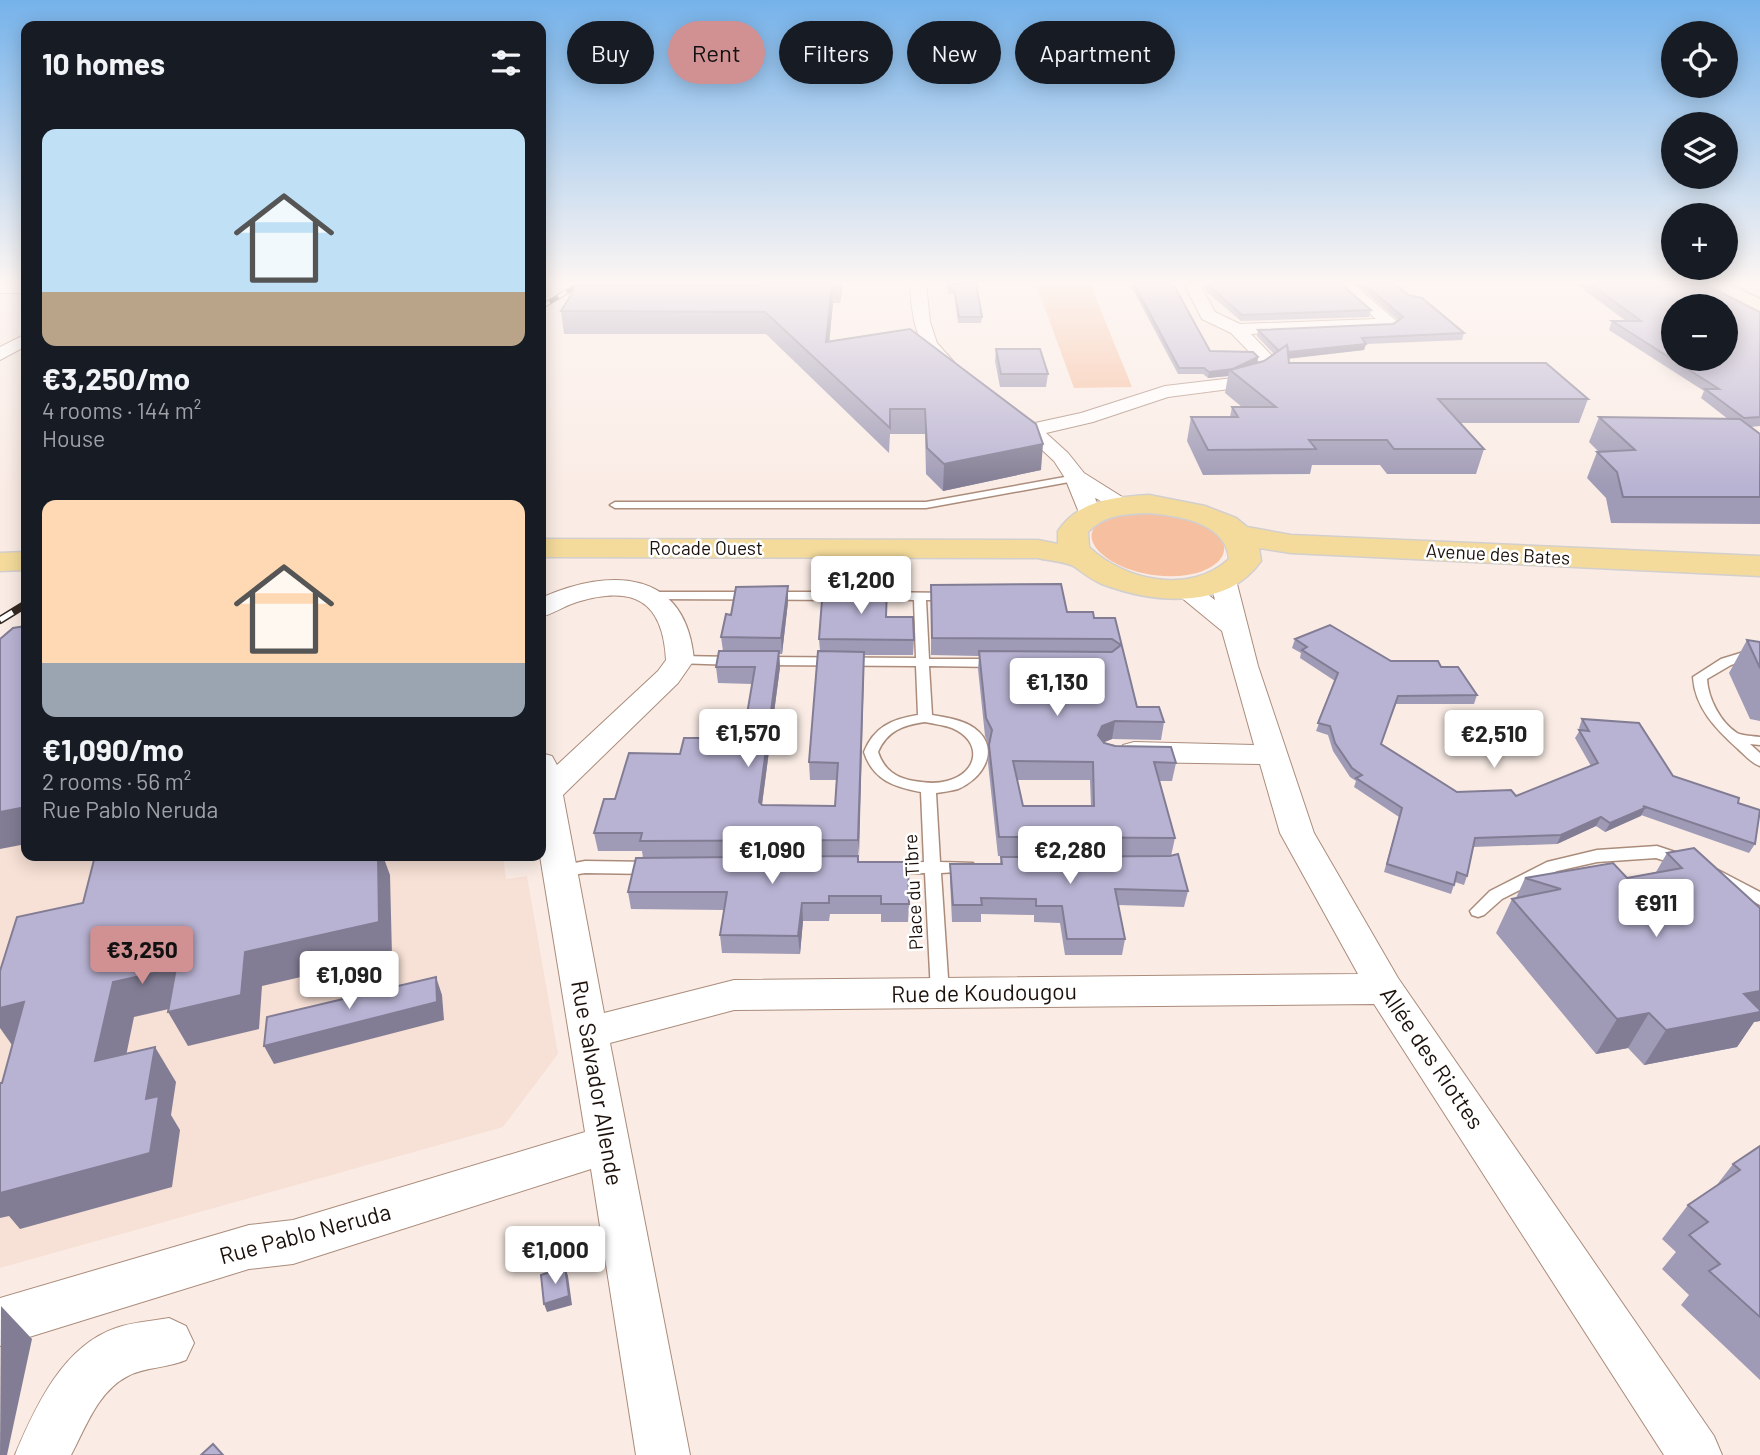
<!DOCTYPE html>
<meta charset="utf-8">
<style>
body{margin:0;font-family:Barlow,sans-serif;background:#242831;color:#f1f3f6;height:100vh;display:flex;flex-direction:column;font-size:26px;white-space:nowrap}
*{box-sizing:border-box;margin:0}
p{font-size:23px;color:#9ea1a6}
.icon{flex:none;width:38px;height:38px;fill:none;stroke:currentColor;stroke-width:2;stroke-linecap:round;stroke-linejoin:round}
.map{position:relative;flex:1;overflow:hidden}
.side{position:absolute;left:21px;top:21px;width:525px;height:840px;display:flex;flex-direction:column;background:#171b24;border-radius:14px;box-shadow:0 4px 18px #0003}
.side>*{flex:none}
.hud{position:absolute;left:567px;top:21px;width:665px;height:63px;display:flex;gap:14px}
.fabs{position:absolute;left:1661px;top:21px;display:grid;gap:14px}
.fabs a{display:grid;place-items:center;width:77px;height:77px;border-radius:50%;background:#171b24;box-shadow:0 4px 18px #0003;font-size:35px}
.price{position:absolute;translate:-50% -60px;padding:0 16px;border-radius:7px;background:#fff;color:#222;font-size:23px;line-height:46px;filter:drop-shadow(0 2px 4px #0008)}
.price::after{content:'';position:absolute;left:50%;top:42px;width:21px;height:16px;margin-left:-10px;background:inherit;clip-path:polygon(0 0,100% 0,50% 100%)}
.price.current{background:#d19091;color:#111}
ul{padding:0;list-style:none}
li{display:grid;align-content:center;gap:14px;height:371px;padding:0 21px}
li span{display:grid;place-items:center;height:217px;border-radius:14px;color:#555}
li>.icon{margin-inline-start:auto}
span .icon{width:126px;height:126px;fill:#fffc;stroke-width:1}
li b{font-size:30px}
h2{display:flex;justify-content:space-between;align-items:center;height:84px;padding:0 21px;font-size:30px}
.chip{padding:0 24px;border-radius:32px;background:#171b24;box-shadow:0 4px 18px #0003;font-size:24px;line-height:63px}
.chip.current{background:#d19091;color:#111}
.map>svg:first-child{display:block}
.education{fill:#f7e0d5}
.green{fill:#f6bfa0}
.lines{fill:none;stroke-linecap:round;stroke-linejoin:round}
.lane-casing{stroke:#ab8c7b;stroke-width:3}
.street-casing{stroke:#ab8c7b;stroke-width:2}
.secondary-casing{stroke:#ab8c7b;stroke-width:3}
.primary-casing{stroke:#d2cfce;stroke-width:3}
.lane{fill:#fff;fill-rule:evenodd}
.street{fill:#fff;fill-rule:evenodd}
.secondary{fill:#faedce;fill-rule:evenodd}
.primary{fill:#f4db9c;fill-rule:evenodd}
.rail-far1-casing{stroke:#342923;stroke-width:5}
.rail-casing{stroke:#342923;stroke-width:8}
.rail-far1{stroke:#fff;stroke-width:3.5;stroke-dasharray:10;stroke-linecap:butt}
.rail{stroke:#fff;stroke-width:5;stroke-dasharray:15;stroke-linecap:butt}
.wall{fill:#9f9ab5;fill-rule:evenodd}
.shaded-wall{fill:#827d94}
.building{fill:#b9b3d3;stroke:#827d94;stroke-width:2;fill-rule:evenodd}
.labels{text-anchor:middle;stroke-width:5;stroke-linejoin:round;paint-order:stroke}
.street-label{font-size:19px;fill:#1c110b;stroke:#fff}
.near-street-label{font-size:23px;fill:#1c110b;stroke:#fff}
</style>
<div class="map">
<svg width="1760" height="1455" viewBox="0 0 1760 1455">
<rect width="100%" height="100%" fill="#faece5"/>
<polygon class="education" points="26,640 26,856 503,856 506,879 527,876 558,1054 503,1127 0,1268 0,658"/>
<g class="green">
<polygon points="1036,284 1090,284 1132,387 1074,388"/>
<path d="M1151,511C1169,515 1190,516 1207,527C1243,549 1216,571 1187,575C1110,586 1036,516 1151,511Z"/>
</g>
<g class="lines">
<defs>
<g id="lane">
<polygon points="1076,475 1080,476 1080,480 926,508 615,508 610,505 615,502 926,502"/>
<polygon points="653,592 841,592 847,596 841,600 649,599 647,596"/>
<path d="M869,592L954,593L956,596L950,600H926L929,659H995L1002,663L995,667L929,666L932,715C948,718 967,720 979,732C1000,753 980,780 958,789C951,791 943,792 936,793L940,862L973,863L975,867L973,871L941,873L949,993L946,998L940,1000L934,998L931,993L925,873L889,874L883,872L881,868L883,864L924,862L921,792C894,787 873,780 864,752C874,727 892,719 918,715L916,666L760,665L754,661L760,657L916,658L914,600L865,599L863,596ZM925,722C934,724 944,725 952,728C983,741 979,773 947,781C936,784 926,783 914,781C896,778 884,770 878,752C887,731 903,725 925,722Z"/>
<path d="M1760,647V655L1731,665L1707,679C1708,698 1720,722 1737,733C1743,736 1753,736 1760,737V745L1750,744L1760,753V766C1751,763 1745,755 1738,749C1716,729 1695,708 1693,677L1721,659Z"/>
<polygon points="680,656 736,657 742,661 736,665 675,663 674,660 675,657"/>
<polygon points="1657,846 1690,857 1692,861 1690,865 1684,867 1656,858 1597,862 1557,871 1502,899 1484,915 1478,917 1472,915 1470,911 1490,891 1547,862 1597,850"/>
<polygon points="585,861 652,862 658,864 660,868 658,872 652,874 585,873 560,877 554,875 552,871 554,867"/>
<polygon points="1718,870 1760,892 1760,905 1712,880 1710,876 1712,872"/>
</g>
<g id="street">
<rect x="0" y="284" width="26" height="9"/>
<path d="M910,284H926L930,322L937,343L962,371L959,375H947C917,349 912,322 910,284Z"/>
<polygon points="1184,284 1200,284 1215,312 1240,324 1376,319 1336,284 1353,284 1399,323 1391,328 1251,334 1281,365 1245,387 1168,397 1093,422 1046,433 1068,453 1084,473 1135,505 1124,512 1095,498 1101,515 1098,520 1082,520 1065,478 1054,461 1011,421 1021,415 1035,423 1081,413 1165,386 1233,378 1261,364 1231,333 1202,319"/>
<polygon points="26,334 26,346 0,360 0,347"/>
<path d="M1223,572L1232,575L1236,580L1258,666L1314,833L1398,978L1714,1436L1722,1455H1664L1374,1004L734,1010L610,1043L690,1455H636L591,1169L293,1264L249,1269L0,1346V1298L249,1225L293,1220L585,1132L540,856L541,753L552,756L557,765L658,671L666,660C663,600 633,585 577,602C564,606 553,614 541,617V598C610,567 686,569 694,660L678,683L563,795L604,1013L734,980L1358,974L1280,833L1260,764L1134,762L1123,759L1119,752L1123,745L1134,742L1254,745L1222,631L1171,589L1175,584C1192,579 1202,591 1215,600L1210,580L1214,575Z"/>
<path d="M169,1318L186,1326L194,1343L186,1360C168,1368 145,1367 128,1376C98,1391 86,1427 71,1455H15C35,1407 63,1346 116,1328C132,1322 152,1321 169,1318Z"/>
</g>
<polygon id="secondary" points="1704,284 1729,284 1760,299 1760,313"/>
<g id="primary">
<path d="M1149,495L1205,506L1236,518L1247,527L1291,535L1760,556V576L1291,553L1259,548L1261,561C1226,611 1152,603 1102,584C1092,580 1083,573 1075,567C1066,561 1049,561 1038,558L541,557V539L1038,540L1058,544V531C1079,500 1114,497 1149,495ZM1149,513C1179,516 1226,522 1229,559C1190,595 1125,581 1089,547L1088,532C1105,514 1126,514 1149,513Z"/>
<polygon points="26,552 26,570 0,571 0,553"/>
</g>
</defs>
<use href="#lane" class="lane-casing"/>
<use href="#street" class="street-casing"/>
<use href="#secondary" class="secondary-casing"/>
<use href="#primary" class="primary-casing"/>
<use href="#lane" class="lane"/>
<use href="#street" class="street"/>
<use href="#secondary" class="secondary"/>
<use href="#primary" class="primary"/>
<defs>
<polyline id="rail-far1" points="541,307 580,284"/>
<polyline id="rail" points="0,620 26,604"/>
</defs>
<use href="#rail-far1" class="rail-far1-casing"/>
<use href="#rail" class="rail-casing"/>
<use href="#rail-far1" class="rail-far1"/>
<use href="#rail" class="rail"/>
</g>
<g class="wall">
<polygon points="754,284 843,284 840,303 833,303 829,342 1041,470 943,491 926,474 925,434 890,434 889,453 766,334 564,334 561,311 754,285"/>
<polygon points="948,284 976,284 982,317 981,323 958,323 954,294 948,294"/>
<polygon points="1130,284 1173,284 1210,351 1258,357 1257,363 1264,361 1274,354 1257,336 1258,330 1393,324 1398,320 1356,284 1396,284 1408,295 1464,333 1462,340 1366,344 1364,350 1288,359 1289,363 1588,399 1579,423 1460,423 1484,449 1476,474 1387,474 1380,465 1312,465 1310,474 1203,475 1187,441 1191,417 1230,417 1232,407 1242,407 1225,393 1228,376 1208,378 1203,374 1178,374"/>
<polygon points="1203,284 1341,284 1371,310 1369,317 1241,321 1207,292"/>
<polygon points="1576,284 1704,284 1760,312 1760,426 1750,427 1760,434 1760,524 1611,523 1606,498 1587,478 1597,452 1599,452 1589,442 1599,417 1728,419 1701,398 1704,391 1609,330 1612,321 1626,321"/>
<polygon points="996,349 1048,374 1046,387 1000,387 995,361"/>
<path d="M931,585L1094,618H1115L1137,707L1164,722L1161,740L1112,739L1103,742L1176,763L1172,781H1159L1175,838L1171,856L1188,891L1184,907L1118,905L1125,939L1122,955H1065L1060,923L1034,922V915L981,914V922H952L950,880V864H1000L1001,857L1141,856H998L988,763L989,746L985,736L978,669L979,656L931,655ZM1017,780H1090L1091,806H1023Z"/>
<polygon points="788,602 782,654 779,654 780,667 762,805 835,806 836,780 810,780 809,762 820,651 819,639 886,617 914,640 913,655 864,655 858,858 858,862 909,904 908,922 881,922 881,914 830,914 829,921 803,921 800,954 722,953 720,935 724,910 631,909 628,892 643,858 642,851 598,851 594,833 615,799 680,754 743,738 752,684 718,683 716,667 723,651 721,637 731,615"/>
<polygon points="1295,639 1391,661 1441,667 1477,695 1474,704 1396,704 1381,744 1457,792 1516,796 1591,766 1575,738 1580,730 1579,728 1582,719 1673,776 1738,803 1755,844 1749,853 1641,815 1605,832 1596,826 1557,844 1473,847 1467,876 1464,885 1455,882 1451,894 1384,872 1399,817 1354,787 1356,781 1350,777 1333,751 1328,735 1316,731 1335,681 1300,658 1301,653 1292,648"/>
<polygon points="1747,640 1760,642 1760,721 1750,719 1729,673"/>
<polygon points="1667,853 1760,908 1760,1021 1754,1022 1737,1047 1644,1065 1628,1048 1596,1054 1496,933 1512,899 1516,898 1525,878 1627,878 1656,872"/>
<polygon points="1760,1146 1760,1380 1681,1305 1689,1295 1662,1269 1676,1252 1662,1239 1688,1205 1716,1186 1733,1164"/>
</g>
<g class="shaded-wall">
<polygon points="832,284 833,303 827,365 826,342"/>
<polygon points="840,284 843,284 840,303"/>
<polygon points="1366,344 1364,350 1283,359 1284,353"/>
<polygon points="1258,357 1257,363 1230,370 1228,376 1208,378 1209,372"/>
<polygon points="1043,444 1041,470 943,491 944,464"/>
<polygon points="788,586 788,602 782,654 781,638"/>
<polygon points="779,651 780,667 760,819 759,802"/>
<polygon points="864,652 864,668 859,858 858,840"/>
<polygon points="1115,721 1112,739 1100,744 1098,735 1102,726"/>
<polygon points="26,807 26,844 0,849 0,812"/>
<polygon points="1645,808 1641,816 1605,832 1610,823"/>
<polygon points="1601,817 1596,826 1557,844 1561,835"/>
<polygon points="378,856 383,856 390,875 392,956 262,986 259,1029 188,1046 168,1012 245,952"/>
<polygon points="802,903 803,921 800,954 798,936"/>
<polygon points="176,968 195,1003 134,1017 118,1095 95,1061 113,982"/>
<polygon points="436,977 442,995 444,1020 274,1064 264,1046"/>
<polygon points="1760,991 1760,1021 1754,1022 1737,1047 1644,1065 1666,1030 1744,994"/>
<polygon points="24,1002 12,1045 0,1028 0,1008"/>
<polygon points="1649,1013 1628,1048 1596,1054 1617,1019"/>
<polygon points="155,1047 176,1082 171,1115 180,1130 172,1187 20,1229 9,1216 0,1218 0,1182 146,1099"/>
<polygon points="565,1267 568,1276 572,1305 547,1312 544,1304"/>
<polygon points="1,1306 32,1339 7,1455 0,1455"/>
</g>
<g class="building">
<polygon points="754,284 832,284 826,342 910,329 1036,424 1043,444 944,464 927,448 925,409 890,409 890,428 765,312 561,311 577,285 754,285"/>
<polygon points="948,284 976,284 982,317 959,317 954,288 948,288"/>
<polygon points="1134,284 1173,284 1210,351 1253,352 1258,357 1233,369 1209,372 1204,368 1179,368"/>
<polygon points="1207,284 1341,284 1371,310 1242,315"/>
<polygon points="1364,284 1396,284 1408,295 1422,298 1464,333 1362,338 1366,344 1288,352 1287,345 1279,351 1258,330 1393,324 1403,317"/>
<path d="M1590,284H1704L1760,312V417L1744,418L1705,389H1719L1612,321H1641ZM1673,306H1726V359H1673Z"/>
<polygon points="1287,345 1289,363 1546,363 1588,399 1438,399 1484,449 1394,449 1387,440 1309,440 1316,449 1208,450 1191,417 1238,417 1232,407 1276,407 1230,370 1264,361"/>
<polygon points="996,349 1040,349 1048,374 1001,374"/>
<polygon points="1599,417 1740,419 1760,434 1760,497 1623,497 1617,472 1597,452 1635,450"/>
<path d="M1061,584L1067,612H1093L1094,618H1115L1137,707H1159L1164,722L1115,721L1102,726L1098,735L1104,743L1115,746L1171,747L1176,763L1154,762L1175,838L999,837L989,745L992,730L986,718L979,651L1112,652L1121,645L1112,639L932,638L931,585ZM1013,761L1093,762L1094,806H1023Z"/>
<polygon points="788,586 781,638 721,637 726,614 731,615 736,587"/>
<polygon points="823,587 887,587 886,617 913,617 914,640 819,639"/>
<polygon points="1330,625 1391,661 1438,661 1441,667 1458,667 1477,695 1398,696 1381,744 1457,792 1511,790 1516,796 1598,763 1579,730 1589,731 1582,719 1639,723 1673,776 1739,798 1738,803 1760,810 1755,844 1643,806 1645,808 1610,823 1601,817 1561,835 1475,838 1467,876 1457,872 1454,885 1387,864 1402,808 1356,778 1362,775 1352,768 1335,743 1330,726 1318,723 1338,673 1302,650 1307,647 1295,639"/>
<polygon points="26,626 26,807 0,812 0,639 13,628"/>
<polygon points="1747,640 1760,642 1760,668"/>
<polygon points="719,651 779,651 759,802 762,805 835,806 838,763 809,762 818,651 864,652 858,840 640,841 642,833 594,833 604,799 615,799 629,753 680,754 684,738 743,738 755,667 716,667"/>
<polygon points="1694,848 1760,908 1760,991 1744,994 1760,1010 1760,1012 1666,1030 1649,1013 1617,1019 1512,899 1561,889 1525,878 1613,863 1627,878 1682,868 1667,853"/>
<polygon points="1178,854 1188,891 1115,889 1125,939 1067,939 1062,906 1036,906 1036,899 981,898 982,905 953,905 950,864 1002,864 1001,857 1170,856"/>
<polygon points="95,856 378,856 379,922 245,952 241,995 168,1012 176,968 113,982 95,1061 155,1047 146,1099 159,1096 150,1153 0,1193 0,1083 2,1083 24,1002 0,1008 0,971 17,917 83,903"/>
<polygon points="858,856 858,862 908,862 909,904 881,904 881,896 829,896 829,903 802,903 798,936 720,935 727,892 628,892 636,858"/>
<polygon points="436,977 437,1002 264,1046 267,1017"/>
<polygon points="1760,1146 1760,1317 1709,1271 1720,1264 1689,1235 1708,1222 1688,1205 1740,1170 1733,1164"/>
<polygon points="565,1267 569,1296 544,1304 541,1275"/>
<polygon points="213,1444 223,1455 201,1455"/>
</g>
<linearGradient id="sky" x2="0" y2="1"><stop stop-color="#75b2ea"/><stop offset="0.58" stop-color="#fdf6f3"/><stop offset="1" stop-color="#fdf6f3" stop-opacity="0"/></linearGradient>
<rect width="1760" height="487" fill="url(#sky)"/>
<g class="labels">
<g class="street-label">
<text x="706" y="555">Rocade Ouest</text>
<text transform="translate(1498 554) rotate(3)" y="7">Avenue des Bates</text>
<text transform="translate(913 892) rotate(-93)" y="7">Place du Tibre</text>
</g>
<g class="near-street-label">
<text transform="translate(984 993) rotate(-1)" y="8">Rue de Koudougou</text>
<text transform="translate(1432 1058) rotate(56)" y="8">Allée des Riottes</text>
<text transform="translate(597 1083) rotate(80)" y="8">Rue Salvador Allende</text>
<text transform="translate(305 1234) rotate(-15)" y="8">Rue Pablo Neruda</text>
</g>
</g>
</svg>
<div class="fabs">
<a><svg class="icon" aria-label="locate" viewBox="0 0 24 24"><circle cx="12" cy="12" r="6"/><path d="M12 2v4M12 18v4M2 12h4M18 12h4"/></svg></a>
<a><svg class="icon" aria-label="layers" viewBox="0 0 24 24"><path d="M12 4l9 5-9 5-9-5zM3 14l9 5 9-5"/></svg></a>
<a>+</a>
<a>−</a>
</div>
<b class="price" style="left:861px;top:616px">€1,200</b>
<b class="price" style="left:1057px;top:718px">€1,130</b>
<b class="price" style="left:748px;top:769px">€1,570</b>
<b class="price" style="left:1494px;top:770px">€2,510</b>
<b class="price" style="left:772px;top:886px">€1,090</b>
<b class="price" style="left:1070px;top:886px">€2,280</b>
<b class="price" style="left:1656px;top:939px">€911</b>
<b class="price current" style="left:142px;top:986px">€3,250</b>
<b class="price" style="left:349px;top:1011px">€1,090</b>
<b class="price" style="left:555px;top:1286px">€1,000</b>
<div class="hud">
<a class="chip">Buy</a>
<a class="chip current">Rent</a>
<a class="chip">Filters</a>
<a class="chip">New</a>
<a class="chip">Apartment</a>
</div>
<section class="side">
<h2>10 homes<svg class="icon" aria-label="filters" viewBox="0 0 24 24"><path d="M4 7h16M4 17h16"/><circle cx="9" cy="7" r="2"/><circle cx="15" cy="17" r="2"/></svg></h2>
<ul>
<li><span style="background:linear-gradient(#bfe0f5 75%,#b9a48a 0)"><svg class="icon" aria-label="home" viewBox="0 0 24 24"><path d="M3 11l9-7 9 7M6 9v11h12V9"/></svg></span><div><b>€3,250/mo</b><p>4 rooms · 144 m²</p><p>House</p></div></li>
<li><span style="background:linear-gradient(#ffd9b3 75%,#9aa5b1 0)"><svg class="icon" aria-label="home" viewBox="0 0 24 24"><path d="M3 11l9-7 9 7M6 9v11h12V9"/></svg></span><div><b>€1,090/mo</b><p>2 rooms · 56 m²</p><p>Rue Pablo Neruda</p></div></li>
</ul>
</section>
</div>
